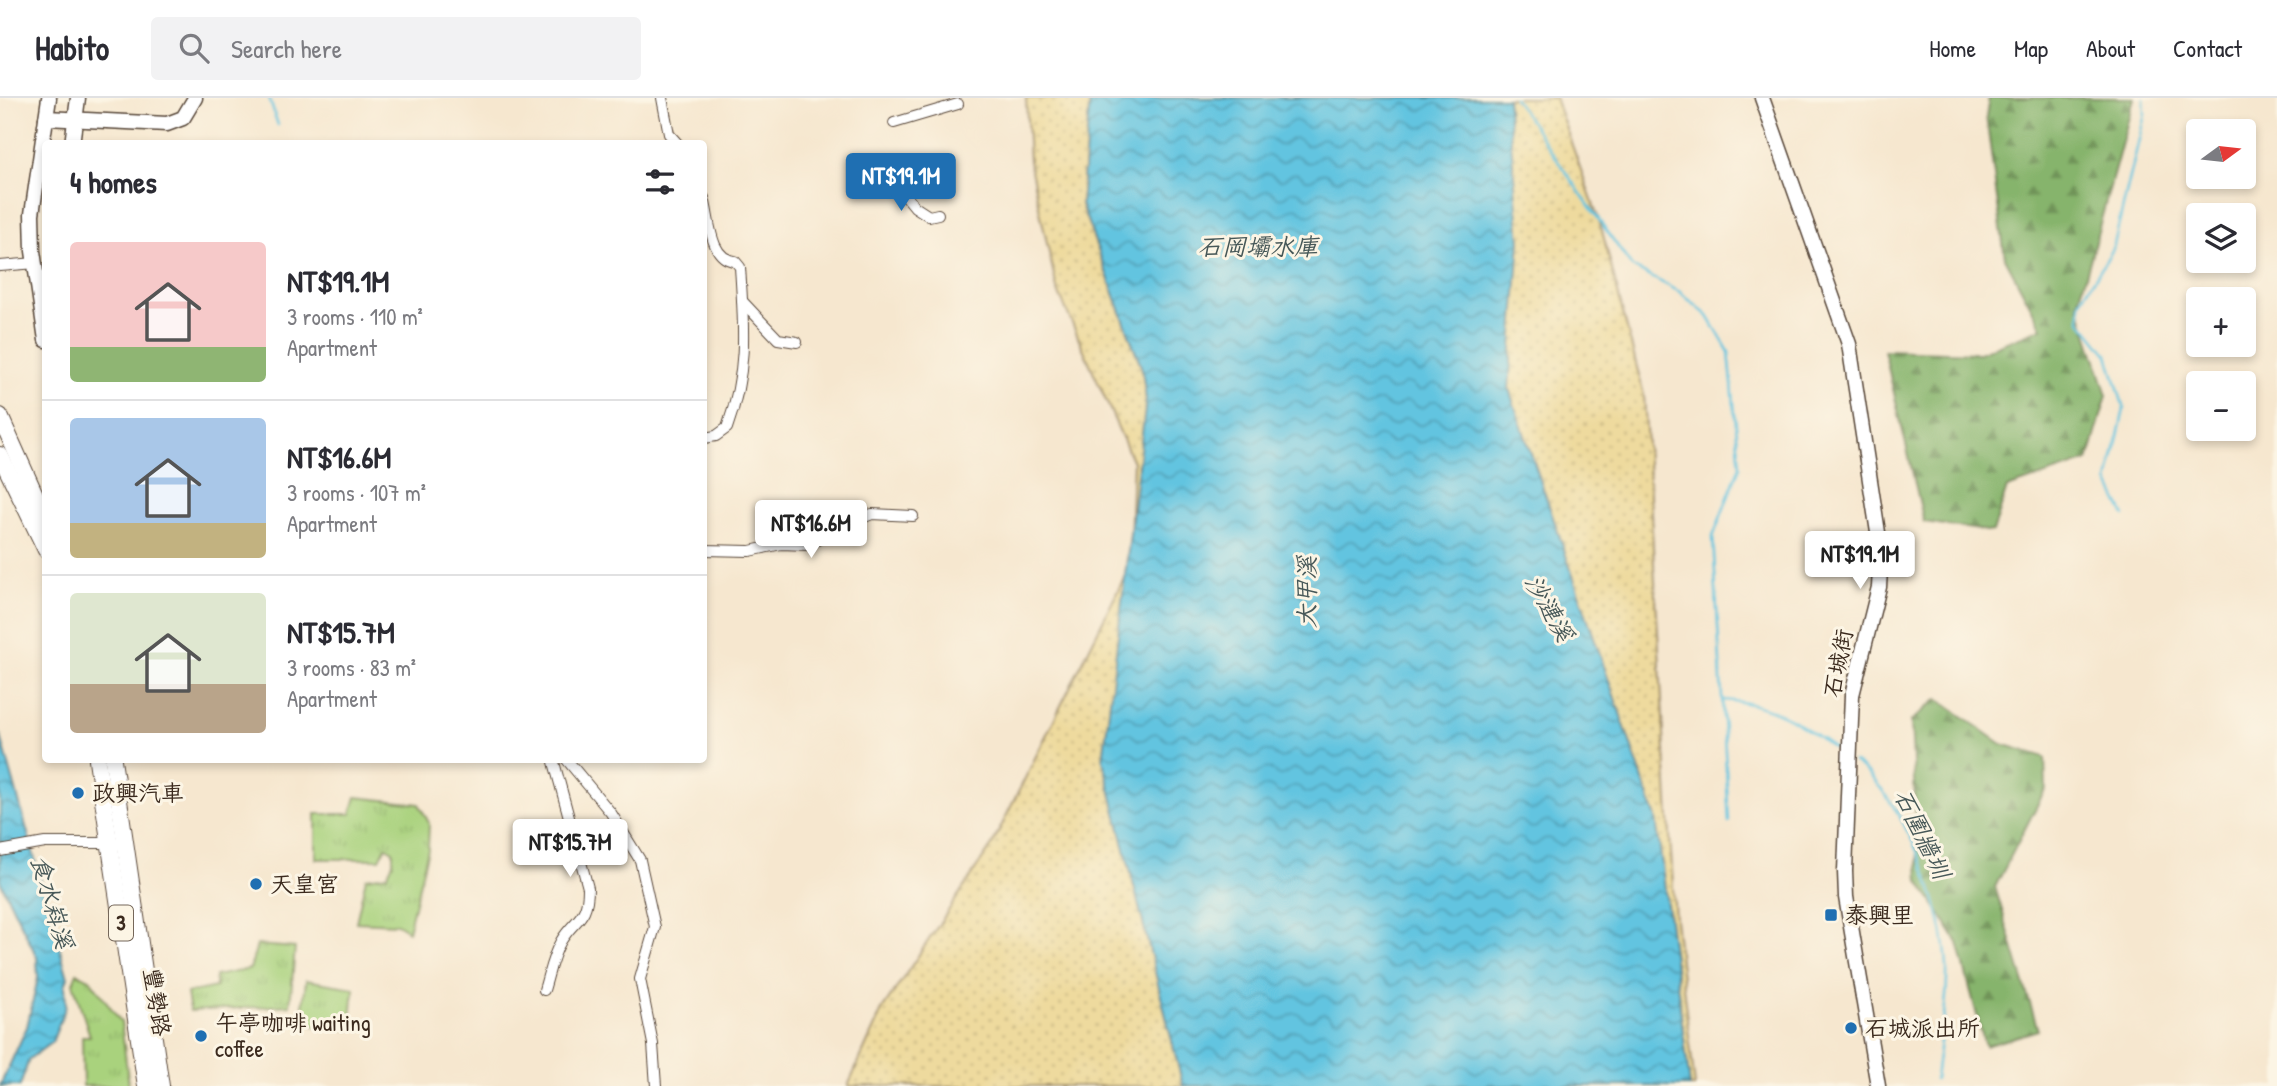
<!DOCTYPE html>
<meta charset="utf-8">
<style>
body{margin:0;font-family:"Patrick Hand","LXGW WenKai TC",sans-serif;background:#f2f2f3;color:#2b2b33;height:100vh;display:flex;flex-direction:column;font-size:26px;white-space:nowrap}
*{box-sizing:border-box;margin:0}
p{font-size:23px;color:#7c7c81}
.icon{flex:none;width:38px;height:38px;fill:none;stroke:currentColor;stroke-width:2;stroke-linecap:round;stroke-linejoin:round}
.map{position:relative;flex:1;overflow:hidden}
.panel{position:absolute;left:42px;top:42px;width:665px;height:623px;display:flex;flex-direction:column;background:#fff;border-radius:7px;box-shadow:0 4px 10px #0003}
.panel>*{flex:none}
.needle{width:46px;rotate:75deg}
.controls{position:absolute;left:2186px;top:21px;display:grid;gap:14px}
.controls a{display:grid;place-items:center;width:70px;height:70px;border-radius:7px;background:#fff;box-shadow:0 4px 10px #0003;font-size:35px}
.price{position:absolute;translate:-50% -60px;padding:0 16px;border-radius:7px;background:#fff;color:#222;font-size:23px;line-height:46px;filter:drop-shadow(0 2px 4px #0008)}
.price::after{content:'';position:absolute;left:50%;top:42px;width:21px;height:16px;margin-left:-10px;background:inherit;clip-path:polygon(0 0,100% 0,50% 100%)}
.price.on{background:#1f6fb2;color:#fff}
ul{padding:0;list-style:none}
li{display:flex;align-items:center;gap:21px;height:175px;padding:0 28px}
li+li{border-top:2px solid #e1e1e2}
li span{display:grid;place-items:center;flex:none;width:196px;height:140px;border-radius:7px;color:#555}
li>.icon{margin-inline-start:auto}
span .icon{width:84px;height:84px;fill:#fffc;stroke-width:1}
li b{font-size:30px}
h2{display:flex;justify-content:space-between;align-items:center;height:84px;padding:0 28px;font-size:30px}
header{display:flex;align-items:center;gap:42px;box-sizing:border-box;height:98px;padding:0 35px;background:#fff;border-bottom:2px solid #e1e1e2}
header strong{font-size:33px}
nav{display:flex;gap:38px;margin-inline-start:auto;font-size:24px}
.search{width:490px;height:63px;background:#f2f2f3;display:flex;align-items:center;gap:18px;box-sizing:border-box;padding:0 24px;border-radius:7px;color:#7c7c81;font-size:26px}
.map>svg:first-child{display:block}
.grass{fill:url(#grass-tufts);stroke:#727e4e;stroke-width:2}
.forest{fill:url(#forest-firs);stroke:#606f45;stroke-width:2}
.sand{fill:url(#sand-dots);stroke:#94825e;stroke-width:2}
.water{fill:url(#water-waves);stroke:#4e777f;stroke-width:2}
.lines{fill:none;stroke-linecap:round;stroke-linejoin:round}
.stream{stroke:#62c4e0;stroke-width:2.5}
.street-casing{stroke:#574639;stroke-width:12}
.secondary-casing{stroke:#574639;stroke-width:17}
.primary-casing{stroke:#574639;stroke-width:18}
.street{stroke:#fff;stroke-width:10}
.secondary{stroke:#fff;stroke-width:14}
.primary{stroke:#fff;stroke-width:16}
.poi-dot{fill:#1f6fb2;stroke:#fcf5e5;stroke-width:2.5}
.labels{text-anchor:middle;stroke-width:6;stroke-linejoin:round;paint-order:stroke}
.shield{fill:#fcf5e5;stroke:#75675a;stroke-width:2}
.shield-label{font-size:21px;font-weight:bold;fill:#3b2a1e}
.street-label{font-size:23px;fill:#3b2a1e;stroke:#fcf5e5}
.poi-label{font-size:23px;fill:#3b2a1e;stroke:#fcf5e5;text-anchor:start}
.water-label{font-size:24px;font-style:italic;fill:#475858;stroke:#fcf5e5}
</style>
<header>
<strong>Habito</strong>
<div class="search"><svg class="icon" aria-label="search" viewBox="0 0 24 24"><circle cx="10" cy="10" r="6"/><path d="M15 15l6 6"/></svg>Search here</div>
<nav><a>Home</a><a>Map</a><a>About</a><a>Contact</a></nav>
</header>
<div class="map">
<svg width="2277" height="988" viewBox="0 0 2277 988">
<defs>
<pattern id="grass-tufts" width="24" height="20" patternUnits="userSpaceOnUse" patternTransform="scale(1.75)"><rect width="24" height="20" fill="#a9d27d"/><path d="M3 7l-1-3M5 7V3M7 7l1-3M15 17l-1-3M17 17v-4M19 17l1-3" fill="none" stroke="#92b46c"/></pattern>
<pattern id="forest-firs" width="22" height="20" patternUnits="userSpaceOnUse" patternTransform="scale(1.75)"><rect width="22" height="20" fill="#86b46c"/><path d="M5 1l3.5 6h-7zM16 11l3.5 6h-7z" fill="#6f9358"/></pattern>
<pattern id="sand-dots" width="8" height="8" patternUnits="userSpaceOnUse" patternTransform="scale(1.75)"><rect width="8" height="8" fill="#eeda9e"/><path d="M2 2h.1M6 6h.1" fill="none" stroke="#cdbb88" stroke-width="1.8" stroke-linecap="round"/></pattern>
<pattern id="water-waves" width="16" height="10" patternUnits="userSpaceOnUse" patternTransform="scale(1.75)"><rect width="16" height="10" fill="#62c4e0"/><path d="M0 5q4-4 8 0t8 0" fill="none" stroke="#529fb5"/></pattern>
</defs>
<rect width="100%" height="100%" fill="#fcf5e5"/>
<filter id="ink" filterUnits="userSpaceOnUse"><feTurbulence type="fractalNoise" baseFrequency=".0143" numOctaves="2"/><feDisplacementMap in="SourceGraphic" scale="14" xChannelSelector="R" yChannelSelector="G"/><feConvolveMatrix kernelMatrix="1 2 1 2 8 2 1 2 1" color-interpolation-filters="sRGB"/></filter>
<filter id="wash" filterUnits="userSpaceOnUse"><feTurbulence type="fractalNoise" baseFrequency=".00686" numOctaves="4" result="noise"/><feDisplacementMap in="SourceGraphic" scale="28" xChannelSelector="R" yChannelSelector="G"/><feGaussianBlur stdDeviation="1.57" result="paint"/><feColorMatrix in="noise" values="0 0 0 0 0 0 0 0 0 0 0 0 0 0 0 0 0 1.4 0 .05"/><feComposite in="paint" operator="in"/></filter>
<g filter="url(#wash)">
<rect width="100%" height="100%" fill="#f6e7cf"/>
<g class="grass">
<polygon points="356,699 419,706 429,725 428,751 408,833 397,826 356,824 366,780 387,777 393,765 393,753 386,749 380,761 316,761 316,716 351,716"/>
<polygon points="257,847 295,850 290,907 190,913 187,895 216,889 215,878 250,871"/>
<polygon points="77,875 90,881 121,924 129,988 83,988 82,938 90,938 73,885"/>
<polygon points="306,882 354,890 350,932 301,926"/>
</g>
<g class="forest">
<polygon points="1989,0 2134,0 2078,207 2107,297 2088,363 2007,390 1993,434 1924,424 1884,252 1979,255 2042,230 2005,160 1986,18"/>
<polygon points="1938,601 2002,646 2045,659 2046,690 1995,789 2038,932 1985,948 1958,845 1919,783 1911,623"/>
</g>
<polygon class="sand" points="1026,0 1090,0 1081,106 1142,271 1146,302 1505,0 1555,0 1600,125 1644,297 1675,822 1695,988 848,988 882,912 992,747 1129,470 1133,364 1057,191 1029,63"/>
<g class="water">
<polygon points="1090,0 1507,0 1520,143 1509,291 1656,720 1690,988 1183,988 1103,662 1146,302 1142,271 1081,106"/>
<polygon points="0,635 68,880 65,887 66,908 52,944 29,961 20,988 0,988 27,929 38,880 37,859 0,783"/>
</g>
<g class="lines">
<g class="stream">
<polyline points="269,0 278,27"/>
<polyline points="1514,0 1632,169 1680,194 1708,218 1729,254 1740,368 1713,439 1729,724"/>
<polyline points="2125,418 2108,383 2124,311 2108,257 2080,222 2080,204 2113,151 2145,16 2144,0"/>
<path d="M1724,602C1777,606 1804,628 1845,658"/>
<path d="M1854,664C1905,701 1944,807 1947,869C1948,905 1939,945 1935,981"/>
</g>
</g>
</g>
<g filter="url(#ink)">
<g class="lines">
<defs>
<g id="street">
<polyline points="662,0 669,36 678,46"/>
<polyline points="894,25 958,6"/>
<polyline points="882,69 915,109 929,118 938,116"/>
<path d="M704,100C710,121 709,161 735,163L740,169C744,230 748,272 727,330L716,338L704,340"/>
<polyline points="0,168 36,165"/>
<polyline points="742,203 778,241 797,244"/>
<polyline points="704,452 750,453 781,446 808,447 840,429 872,416 913,418"/>
<polyline points="567,662 611,715 640,762 655,829 640,881 653,946 656,988"/>
<polyline points="0,753 45,745 114,745"/>
<path d="M544,892C549,876 552,858 561,843C575,820 588,822 588,790L554,664"/>
</g>
<g id="secondary">
<polyline points="1762,0 1849,246 1881,454 1879,489 1852,597 1845,773 1846,799 1878,988"/>
<polyline points="46,20 167,26 183,20 195,0"/>
<polyline points="72,46 78,0"/>
<polyline points="46,242 33,153 32,116 49,0"/>
</g>
<g id="primary">
<polyline points="0,318 46,421"/>
<polyline points="0,357 46,452"/>
<polyline points="97,662 146,988"/>
<polyline points="113,662 161,988"/>
</g>
</defs>
<use href="#street" class="street-casing"/>
<use href="#secondary" class="secondary-casing"/>
<use href="#primary" class="primary-casing"/>
<use href="#street" class="street"/>
<use href="#secondary" class="secondary"/>
<use href="#primary" class="primary"/>
</g>
</g>
<g class="poi-dot">
<circle cx="78" cy="695" r="7"/>
<circle cx="256" cy="786" r="7"/>
<rect x="1824" y="810" width="14" height="14" rx="3.5"/>
<circle cx="1851" cy="930" r="7"/>
<circle cx="201" cy="938" r="7"/>
</g>
<g class="labels">
<rect class="shield" x="109" y="807.5" width="24" height="35" rx="5"/>
<g class="shield-label">
<text x="121" y="832">3</text>
</g>
<g class="street-label">
<text transform="translate(1838 565) rotate(-79)" y="8">石城街</text>
<text transform="translate(157 904) rotate(81)" y="8">豐勢路</text>
</g>
<g class="poi-label">
<text x="92" y="703">政興汽車</text>
<text x="270" y="794">天皇宮</text>
<text x="1845" y="825">泰興里</text>
<text x="215" y="933">午亭咖啡 waiting<tspan x="215" dy="26">coffee</tspan></text>
<text x="1865" y="938">石城派出所</text>
</g>
<g class="water-label">
<text x="1258" y="157">石岡壩水庫</text>
<text transform="translate(1307 494) rotate(-90)" y="8">大甲溪</text>
<text transform="translate(1549 510) rotate(60)" y="8">沙漣溪</text>
<text transform="translate(1922 736) rotate(64)" y="8">石圍牆圳</text>
<text transform="translate(52 804) rotate(74)" y="8">食水嵙溪</text>
</g>
</g>
</svg>
<div class="controls">
<a><svg class="needle" viewBox="-14 -14 28 28"><path d="M0-13l5 13h-10z" fill="#e53935"/><path d="M0 13l5-13h-10z" fill="#7c7c81"/></svg></a>
<a><svg class="icon" aria-label="layers" viewBox="0 0 24 24"><path d="M12 4l9 5-9 5-9-5zM3 14l9 5 9-5"/></svg></a>
<a>+</a>
<a>−</a>
</div>
<b class="price on" style="left:901px;top:115px">NT$19.1M</b>
<b class="price" style="left:811px;top:462px">NT$16.6M</b>
<b class="price" style="left:1860px;top:493px">NT$19.1M</b>
<b class="price" style="left:570px;top:781px">NT$15.7M</b>
<section class="panel">
<h2>4 homes<svg class="icon" aria-label="filters" viewBox="0 0 24 24"><path d="M4 7h16M4 17h16"/><circle cx="9" cy="7" r="2"/><circle cx="15" cy="17" r="2"/></svg></h2>
<ul>
<li><span style="background:linear-gradient(#f6c9c9 75%,#8fb573 0)"><svg class="icon" aria-label="home" viewBox="0 0 24 24"><path d="M3 11l9-7 9 7M6 9v11h12V9"/></svg></span><div><b>NT$19.1M</b><p>3 rooms · 110 m²</p><p>Apartment</p></div></li>
<li><span style="background:linear-gradient(#a9c7e8 75%,#c2b280 0)"><svg class="icon" aria-label="home" viewBox="0 0 24 24"><path d="M3 11l9-7 9 7M6 9v11h12V9"/></svg></span><div><b>NT$16.6M</b><p>3 rooms · 107 m²</p><p>Apartment</p></div></li>
<li><span style="background:linear-gradient(#dfe7d0 65%,#b9a48a 0)"><svg class="icon" aria-label="home" viewBox="0 0 24 24"><path d="M3 11l9-7 9 7M6 9v11h12V9"/></svg></span><div><b>NT$15.7M</b><p>3 rooms · 83 m²</p><p>Apartment</p></div></li>
</ul>
</section>
</div>
